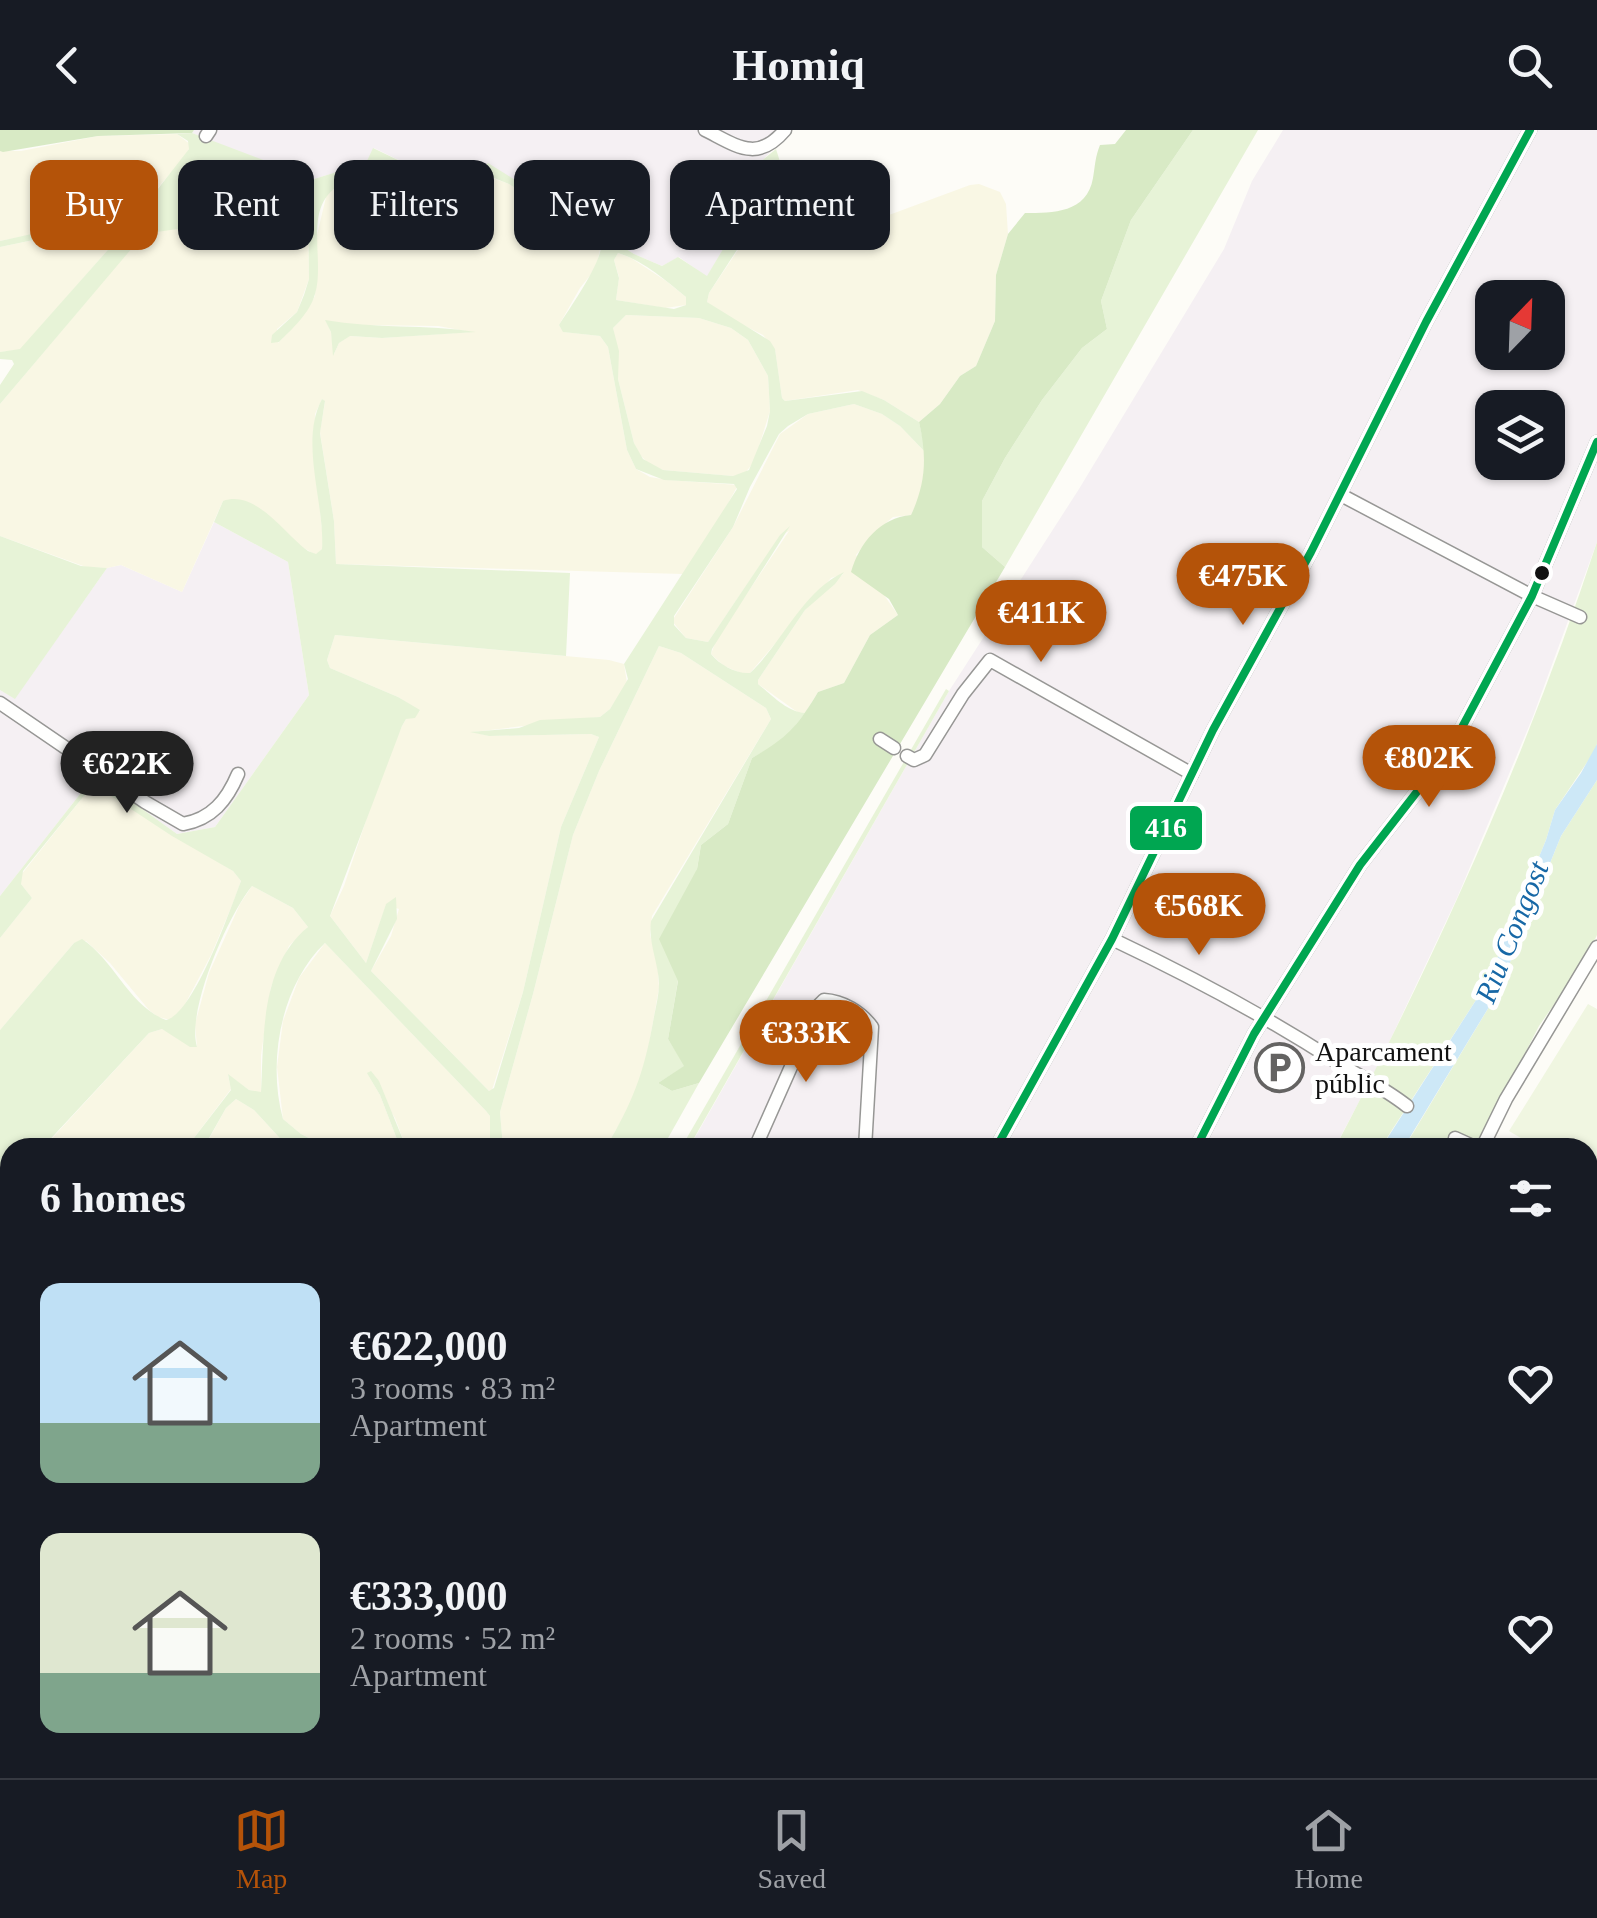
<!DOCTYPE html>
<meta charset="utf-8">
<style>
body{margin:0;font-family:Georgia,serif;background:#242831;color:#f1f3f6;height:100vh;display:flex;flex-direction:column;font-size:38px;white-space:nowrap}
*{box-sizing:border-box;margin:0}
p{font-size:32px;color:#9ea1a6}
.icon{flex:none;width:55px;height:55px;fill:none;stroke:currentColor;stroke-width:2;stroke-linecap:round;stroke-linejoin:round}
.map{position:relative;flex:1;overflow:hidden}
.details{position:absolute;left:0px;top:1008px;width:1598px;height:642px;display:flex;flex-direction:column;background:#171b24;border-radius:30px 30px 0 0;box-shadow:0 2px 8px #0004}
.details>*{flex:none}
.guide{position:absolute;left:30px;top:30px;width:1000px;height:90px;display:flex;gap:20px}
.needle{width:65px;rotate:23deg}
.controls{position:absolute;left:1475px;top:150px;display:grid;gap:20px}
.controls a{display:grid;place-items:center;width:90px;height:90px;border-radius:20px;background:#171b24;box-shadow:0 2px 8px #0004;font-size:50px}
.price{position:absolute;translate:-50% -85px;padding:0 22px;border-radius:35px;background:#b45309;color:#fff;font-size:32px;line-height:65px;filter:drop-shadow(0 2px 5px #0008)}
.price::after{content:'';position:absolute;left:50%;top:60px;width:30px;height:22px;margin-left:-15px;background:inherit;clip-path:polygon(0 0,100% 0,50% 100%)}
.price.on{background:#222;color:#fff}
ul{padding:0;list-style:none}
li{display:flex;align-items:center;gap:30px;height:250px;padding:0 40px}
li span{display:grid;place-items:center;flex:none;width:280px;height:200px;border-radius:20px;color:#555}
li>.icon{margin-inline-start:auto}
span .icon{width:120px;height:120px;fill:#fffc;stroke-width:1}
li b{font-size:42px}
h2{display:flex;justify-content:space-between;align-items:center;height:120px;padding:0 40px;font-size:42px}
.pill{padding:0 35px;border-radius:20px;background:#171b24;box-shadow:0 2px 8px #0004;font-size:35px;line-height:90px}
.pill.on{background:#b45309;color:#fff}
header{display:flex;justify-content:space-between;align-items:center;height:130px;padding:0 40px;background:#171b24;font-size:45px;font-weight:600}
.menu{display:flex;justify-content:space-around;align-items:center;height:140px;border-top:2px solid #363941;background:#171b24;font-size:28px;color:#9ea1a6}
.menu a{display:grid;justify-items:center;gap:5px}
.menu .on{color:#b45309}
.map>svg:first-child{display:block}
.industrial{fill:#f5f0f3;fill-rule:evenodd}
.farmland{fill:#f9f7e4;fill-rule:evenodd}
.green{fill:#e7f3d7;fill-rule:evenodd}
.forest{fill:#d8eac5}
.pitch{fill:#f0f6e1}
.water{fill:#cde8f7}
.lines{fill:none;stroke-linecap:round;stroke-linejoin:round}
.minor-casing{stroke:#979795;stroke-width:15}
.minor{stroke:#fffffe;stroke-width:12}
.bus-1-casing{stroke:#fff;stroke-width:15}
.bus-1{stroke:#00a651;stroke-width:8}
.bus-dot{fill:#111;stroke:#fff;stroke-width:4}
.labels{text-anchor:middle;stroke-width:10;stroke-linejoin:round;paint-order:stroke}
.poi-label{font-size:28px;fill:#111;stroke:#fff;text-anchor:start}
.water-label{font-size:30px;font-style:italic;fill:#1768a6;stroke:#fff}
.line-badge{stroke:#fff;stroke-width:4}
.badge-label{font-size:28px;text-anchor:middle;font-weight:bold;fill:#fff}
</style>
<header><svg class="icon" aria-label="back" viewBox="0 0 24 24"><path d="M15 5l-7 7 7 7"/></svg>Homiq<svg class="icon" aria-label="search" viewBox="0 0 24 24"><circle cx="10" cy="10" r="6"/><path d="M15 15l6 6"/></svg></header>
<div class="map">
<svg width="1597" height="1648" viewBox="0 0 1597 1648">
<rect width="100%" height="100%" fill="#fdfcf7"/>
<g class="industrial">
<polygon points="194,0 791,0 760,33 770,42 707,147 679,127 662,136 634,124 488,34 475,45 450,55 374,18 366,33 314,49 217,14 192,3"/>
<path d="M1283,0H1597V412L1532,589L1457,768L1377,938L1335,1017L689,1018L949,561L1079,359L1224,119L1252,51ZM1492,168H1548V222H1492ZM1492,278H1548V332H1492Z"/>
<polygon points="214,392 288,432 309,565 215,697 177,704 95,645 0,766 0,560 15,568 107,438 121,435 182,462"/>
<polygon points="259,1640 838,1640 834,1648 254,1648"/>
</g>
<g class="farmland">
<polygon points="177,4 191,15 185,26 140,79 127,85 0,111 0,21 21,21 98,6"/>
<path d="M401,40L445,63H462L493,48L509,54L601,115L596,138L580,158L559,195L564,202L600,206L608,217L627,320L636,339L650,347L668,350L738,355L720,388L683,444L336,434L334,391L320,302L325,272L322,269L315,284L314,317L323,411L322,419L316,425L300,416L262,380L223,371L182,462L121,435L107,438L86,437L0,406V274L144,103L197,96L270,69L303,67L308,73L309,149L297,182L277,199L278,213L302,187L315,166L317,105L327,63L350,50ZM326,191L354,195L438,196L471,202L382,208L349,206L339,213L334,224L331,202Z"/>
<polygon points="970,55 979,54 1000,62 1006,74 1008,104 996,145 995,191 976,236 960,246 940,274 919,292 884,270 858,260 785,271 782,268 775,220 763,205 721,184 707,172 709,163 779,59 793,56 856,80 889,85"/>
<polygon points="106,95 118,98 114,113 20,220 0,222 0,117"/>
<polygon points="618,123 631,128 666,151 686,167 686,175 665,178 616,170 619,147 614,130"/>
<polygon points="626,185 699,188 731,198 748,210 768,246 770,281 754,332 745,343 733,346 663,340 650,335 640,325 634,313 618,249 613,198"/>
<polygon points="854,274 882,284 900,296 926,323 921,364 911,385 893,387 872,405 856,425 898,485 870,505 844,553 818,562 805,583 800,584 758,554 758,550 805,480 843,444 831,448 750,543 741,543 724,536 711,524 717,508 789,401 780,406 708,512 686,508 672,491 733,397 780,304 808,284"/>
<polygon points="335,505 609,530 624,534 627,553 610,579 600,587 473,602 489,606 591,604 599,607 561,697 523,862 492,960 489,961 371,841 391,806 399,779 386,775 366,833 330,786 344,756 381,646 402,596 406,589 420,581 398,567 330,538 327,530"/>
<polygon points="659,516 681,523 766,578 771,589 652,786 650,805 657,827 659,858 645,937 634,969 606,1017 503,1017 500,982 533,864 573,705 599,641"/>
<polygon points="96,656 233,741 241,751 233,773 211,825 183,878 171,890 158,887 149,880 110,833 86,811 74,813 0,900 0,808 32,768 21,754 21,745 83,667"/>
<polygon points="252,756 293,778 308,797 289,816 271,857 261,925 261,963 249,960 228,945 231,959 187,1017 43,1018 149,903 162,899 197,917 195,894 209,843 240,774"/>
<polygon points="325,813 486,981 490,986 490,1017 406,1017 395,988 367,943 380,965 400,1017 326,1017 301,1004 283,989 277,937 283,891 299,848"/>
<polygon points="236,969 254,980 288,1017 204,1018 226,978"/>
<polygon points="10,1051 10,1126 0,1116 0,1062"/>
<polygon points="1588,1085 1597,1092 1597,1224 1588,1234"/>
<polygon points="0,1144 10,1150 10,1335 0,1327"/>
<polygon points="0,1336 10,1344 10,1452 0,1473"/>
<polygon points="1588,1538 1597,1548 1597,1648 1425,1648 1415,1640 1588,1640"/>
<polygon points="10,1553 10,1640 35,1640 23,1648 0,1648 0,1560"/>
<polygon points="101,1640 235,1640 229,1648 90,1648"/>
</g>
<g class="green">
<polygon points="1193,0 1258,0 1005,437 982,417 982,371 1005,328 1042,270 1082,218 1107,199 1101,171 1131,90"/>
<path d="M192,3L314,49L366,33L373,18L450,55L475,45L488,33L634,124L662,136L678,127L707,146L769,42L759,33L776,19L788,57L779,59L770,69L709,163L707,172L770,211L775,219L782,268L785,271L862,261L884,270L919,292L926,323L900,296L882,284L854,274L808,284L788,296L779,304L750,357L733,397L674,486V495L686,508L708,512L780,405L790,396L712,519L711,524C720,535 736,544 750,543C783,512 802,462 844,442L835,454L805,480L758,550V554C772,565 787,582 805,583L784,610L752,628L728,694L701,715L668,909L685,936L658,953L672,961L699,953L663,1017H606C632,974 644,943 653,892C655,880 659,866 659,853C658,832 648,812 651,791L771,589L766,578L681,523L659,516L599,641L573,705L533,864L500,982L503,1017H490V986L486,981L325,813C281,855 267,931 283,989L301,1004L326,1017H288L254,980L236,969L226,978L204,1017H187L231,960L228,944L249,960L261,962C264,907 260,836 308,797L293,778L252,756C228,785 186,881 197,917H190L162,899L149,903L43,1017L10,1018V1051L0,1062V900L74,813L82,809C114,830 129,876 166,890C194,884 230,780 241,751L233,741L172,706L96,656L83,667L23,741L21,754L32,768L0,808V766L95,645L177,704L215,697L309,565L288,432L214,392L223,371C256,359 284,404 308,421L316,424L322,419C325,373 299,312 322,269L325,271L320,303L334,391L336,434L570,443L566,526L335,505L327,530L330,538L398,567L420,580L415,588L406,589L402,596L330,786L366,833L386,774L396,767L397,789L371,841L489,961L494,958L523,862L561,697L599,607L591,604L489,606L470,602L519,598L540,590L600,587L610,579L628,549L624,534L737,359L734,354L664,350L636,339L627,320L608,217L600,206L563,202L559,195C570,178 602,132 601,115L509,54L494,48C468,62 449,70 423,52C417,47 411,43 403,41C386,37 359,45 344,53C300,73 326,128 315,164C310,183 292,199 279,212L271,213L272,205L297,182L304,165L309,149L308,73L303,67L270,69L197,96L144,104L0,274V255L14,234L12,230L0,229V222L20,219L114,113L119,102L110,94L0,117V111L136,81L150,69L189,19L188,11L177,4ZM618,123C644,131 665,150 686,167V175L674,179L616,170L619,148L614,130ZM626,185L699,188L731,198L748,210L768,246L770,281L767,296L749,340L733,346L663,340L643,329L634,313L618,249L619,221L613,198Z"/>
<path d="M325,190C375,199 426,194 476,202L382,208L350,206L339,213L333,226L331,202Z"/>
<polygon points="0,406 81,436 107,438 15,569 0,560"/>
<path d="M1597,412V614L1594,622L1555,680L1546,710L1487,853L1381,1017L1335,1018C1437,824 1529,620 1597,412Z"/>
<polygon points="946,559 949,561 689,1017 681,1018"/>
<polygon points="1597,650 1597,805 1585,830 1539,896 1477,1017 1404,1018 1498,862 1561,706"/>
<polygon points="371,941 379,951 406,1017 400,1017 380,965 367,943"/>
<polygon points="10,1452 10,1553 0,1560 0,1473"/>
<polygon points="838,1640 983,1640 977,1648 834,1648"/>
<polygon points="1007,1640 1109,1640 1103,1648 1001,1648"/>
</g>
<g class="forest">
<polygon points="0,0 194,0 192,3 98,6 3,22 0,21"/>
<path d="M1126,0H1193L1131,90L1101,171L1107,199L1082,218L1042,270L1005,328L982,371V417L1005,437L699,953L672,961L658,953L684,936L668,909L678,851L659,809L697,739L701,715L728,694L752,628C787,608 797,597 818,562L844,553L870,505L898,485L889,469L851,442C860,412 880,388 911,385C926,353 927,326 919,292L940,274L960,246L976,236L995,191L996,145L1008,104L1025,83C1053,83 1087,83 1093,48C1095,37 1095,27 1100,15L1115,14Z"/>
</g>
<polygon class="pitch" points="1588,874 1597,879 1597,1031 1588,1046 1588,1018 1536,1017 1509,1001"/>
<polygon class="water" points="1597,614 1597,650 1561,706 1498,862 1404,1017 1381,1018 1487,853 1546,710 1555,680 1581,643"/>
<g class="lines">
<defs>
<g id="minor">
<path d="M705,0C737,16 757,33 785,0"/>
<polyline points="206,6 210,0"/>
<polyline points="1341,365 1532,466 1580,487"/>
<path d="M0,573L145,672L183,694C212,689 227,670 238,644"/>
<polyline points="880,609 894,618"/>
<polyline points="907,626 914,630 925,625 963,564 990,530 1192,644"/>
<path d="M1112,809C1190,846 1262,884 1335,931C1360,947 1383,957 1407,976"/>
<polyline points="1455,1008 1477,1018"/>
<path d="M755,1018L818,876L824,870C843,871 861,882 872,897L865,1018"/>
<polyline points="996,1018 1112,809 1213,600 1311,422 1426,192 1530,0"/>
<polyline points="1196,1018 1254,904 1360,735 1451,618 1532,466 1597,312"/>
<polyline points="1482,1018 1506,969 1597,817"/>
<polyline points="0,1128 10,1138"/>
<polyline points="1588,1505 1597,1497"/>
<polyline points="479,1640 492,1648"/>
<polyline points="668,1648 672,1640"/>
<polyline points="822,1648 826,1640"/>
<polyline points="1108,1648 1114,1640"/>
<polyline points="1397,1648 1405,1640"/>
</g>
</defs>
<use href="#minor" class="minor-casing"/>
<use href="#minor" class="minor"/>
<defs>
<g id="bus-1">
<polyline points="996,1018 1112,809 1213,600 1311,422 1426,192 1530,0"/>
<polyline points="1196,1018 1254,904 1360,735 1451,618 1532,466 1597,312"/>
</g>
</defs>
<use href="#bus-1" class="bus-1-casing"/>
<use href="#bus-1" class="bus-1"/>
</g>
<defs>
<symbol id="parking-ring" viewBox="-11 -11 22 22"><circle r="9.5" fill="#fff" stroke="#646362" stroke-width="1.5"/><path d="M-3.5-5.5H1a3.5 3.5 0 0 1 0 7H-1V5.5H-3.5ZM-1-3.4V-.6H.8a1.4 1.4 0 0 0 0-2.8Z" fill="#646362"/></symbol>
</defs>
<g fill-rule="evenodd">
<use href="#parking-ring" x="1252" y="910" width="55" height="55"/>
</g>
<circle class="bus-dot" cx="1542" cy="443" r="9"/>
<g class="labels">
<g class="poi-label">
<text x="1315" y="931">Aparcament<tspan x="1315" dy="32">públic</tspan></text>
</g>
<g class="water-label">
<text transform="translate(1512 802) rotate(-68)" y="10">Riu Congost</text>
</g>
</g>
<rect class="line-badge" x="1128" y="674" width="76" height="48" rx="10" fill="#00a651"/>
<g class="badge-label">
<text x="1166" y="707">416</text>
</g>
</svg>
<div class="controls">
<a><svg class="needle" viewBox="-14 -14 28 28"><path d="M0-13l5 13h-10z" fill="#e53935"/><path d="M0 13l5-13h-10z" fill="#9ea1a6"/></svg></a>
<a><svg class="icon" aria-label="layers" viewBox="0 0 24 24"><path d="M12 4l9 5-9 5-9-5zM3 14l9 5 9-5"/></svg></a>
</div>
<b class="price" style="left:1243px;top:498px">€475K</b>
<b class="price" style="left:1041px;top:535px">€411K</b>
<b class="price" style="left:1429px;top:680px">€802K</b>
<b class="price on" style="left:127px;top:686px">€622K</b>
<b class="price" style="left:1199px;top:828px">€568K</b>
<b class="price" style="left:806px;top:955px">€333K</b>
<div class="guide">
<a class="pill on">Buy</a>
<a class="pill">Rent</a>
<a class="pill">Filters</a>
<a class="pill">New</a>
<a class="pill">Apartment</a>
</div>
<section class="details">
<h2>6 homes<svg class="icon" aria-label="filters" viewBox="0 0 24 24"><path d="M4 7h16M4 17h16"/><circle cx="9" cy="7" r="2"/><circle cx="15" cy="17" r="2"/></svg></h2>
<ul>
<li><span style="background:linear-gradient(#bfe0f5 70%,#7fa58c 0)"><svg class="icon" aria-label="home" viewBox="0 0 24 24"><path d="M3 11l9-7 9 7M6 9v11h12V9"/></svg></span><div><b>€622,000</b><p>3 rooms · 83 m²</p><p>Apartment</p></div><svg class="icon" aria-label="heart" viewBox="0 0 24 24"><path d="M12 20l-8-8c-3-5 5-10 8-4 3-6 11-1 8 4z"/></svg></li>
<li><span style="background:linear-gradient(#dfe7d0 70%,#7fa58c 0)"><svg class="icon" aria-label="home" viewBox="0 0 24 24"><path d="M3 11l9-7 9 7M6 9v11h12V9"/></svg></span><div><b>€333,000</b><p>2 rooms · 52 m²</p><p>Apartment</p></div><svg class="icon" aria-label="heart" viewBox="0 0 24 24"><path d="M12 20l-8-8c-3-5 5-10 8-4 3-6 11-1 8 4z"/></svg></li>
</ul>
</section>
</div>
<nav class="menu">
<a class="on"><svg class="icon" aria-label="map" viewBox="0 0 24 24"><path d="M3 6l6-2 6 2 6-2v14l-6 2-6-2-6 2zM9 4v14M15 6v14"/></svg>Map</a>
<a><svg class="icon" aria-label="saved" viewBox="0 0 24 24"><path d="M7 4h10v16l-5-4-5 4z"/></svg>Saved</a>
<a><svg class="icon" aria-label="home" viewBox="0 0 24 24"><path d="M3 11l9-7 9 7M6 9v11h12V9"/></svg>Home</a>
</nav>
